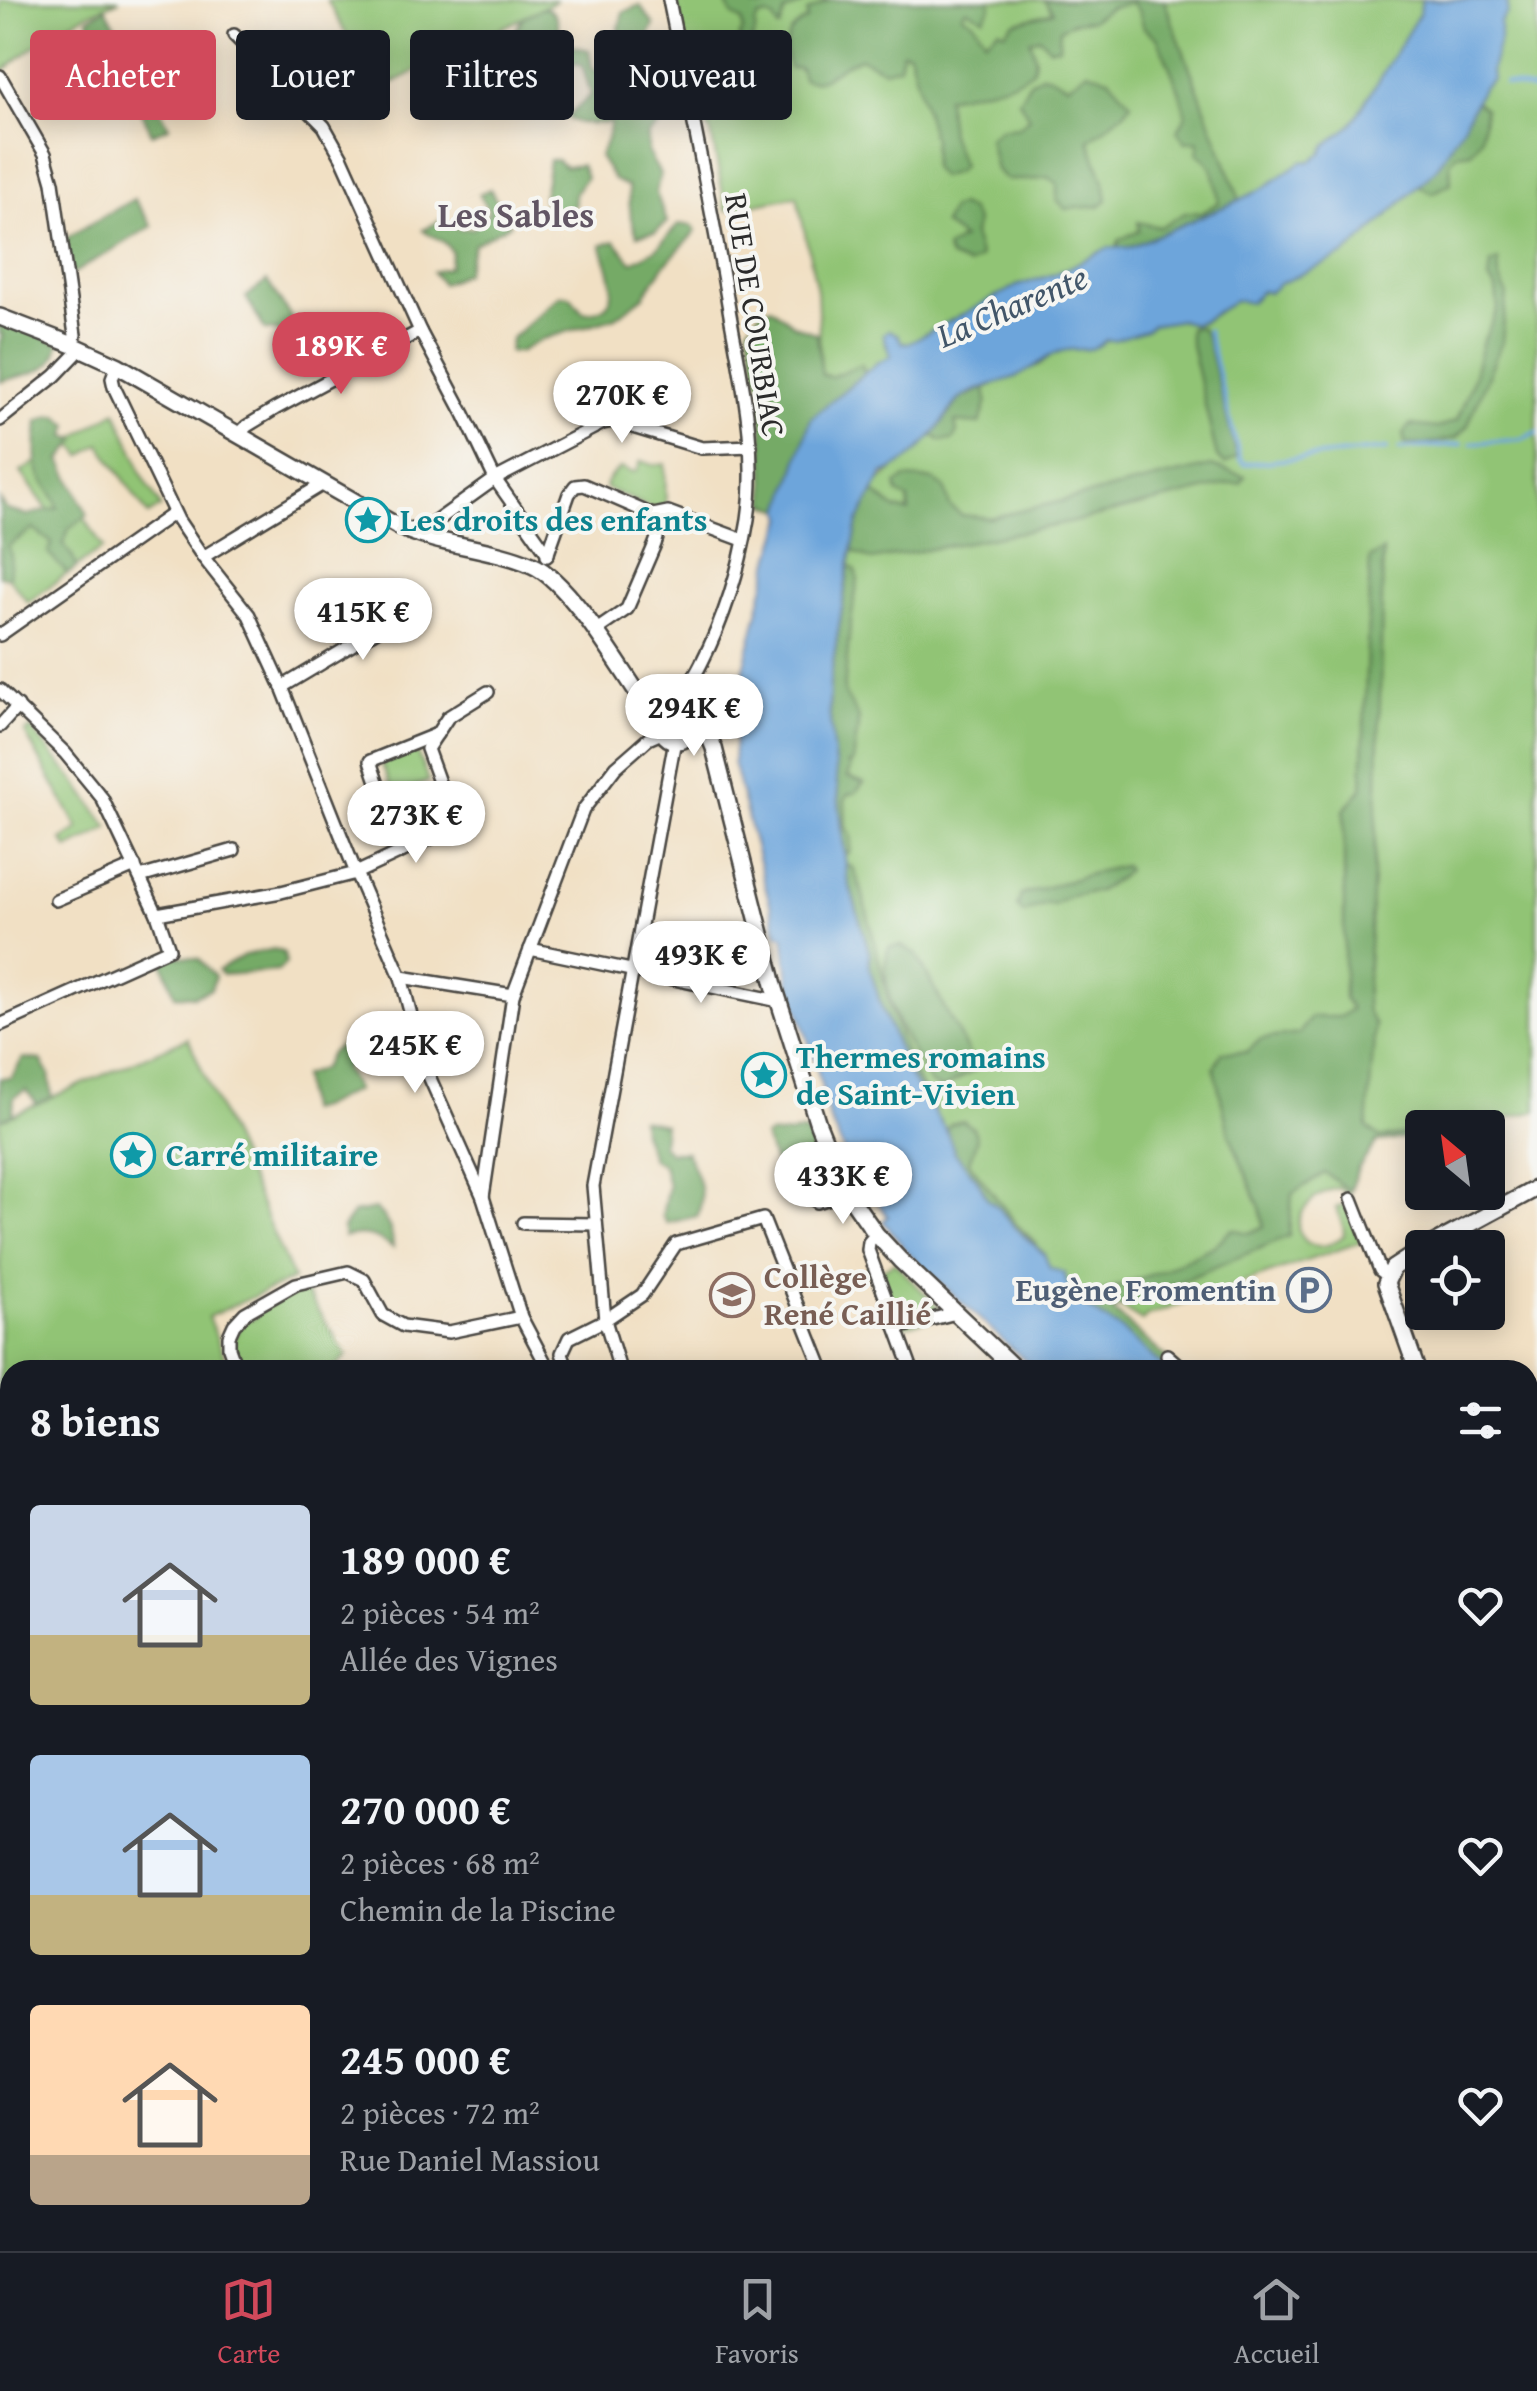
<!DOCTYPE html>
<html lang="fr">
<meta charset="utf-8">
<style>
body{margin:0;font-family:"Gentium Book Plus",serif;background:#242831;color:#f1f3f6;height:100vh;display:flex;flex-direction:column;font-size:38px;white-space:nowrap}
*{box-sizing:border-box;margin:0}
p{font-size:32px;color:#9ea1a6}
.icon{flex:none;width:55px;height:55px;fill:none;stroke:currentColor;stroke-width:2;stroke-linecap:round;stroke-linejoin:round}
.map{position:relative;flex:1;overflow:hidden}
.drawer{position:absolute;left:0px;top:1360px;width:1538px;height:892px;display:flex;flex-direction:column;background:#171b24;border-radius:30px 30px 0 0;box-shadow:0 5px 25px #0003}
.drawer>*{flex:none}
.hud{position:absolute;left:30px;top:30px;width:1000px;height:90px;display:flex;gap:20px}
.needle{width:65px;rotate:331deg}
.buttons{position:absolute;left:1405px;top:1110px;display:grid;gap:20px}
.buttons a{display:grid;place-items:center;width:100px;height:100px;border-radius:10px;background:#171b24;box-shadow:0 5px 25px #0003;font-size:50px}
.price{position:absolute;translate:-50% -85px;padding:0 22px;border-radius:35px;background:#fff;color:#222;font-size:32px;line-height:65px;filter:drop-shadow(0 2px 5px #0008)}
.price::after{content:'';position:absolute;left:50%;top:60px;width:30px;height:22px;margin-left:-15px;background:inherit;clip-path:polygon(0 0,100% 0,50% 100%)}
.price.active{background:#d1495b;color:#fff}
ul{padding:0;list-style:none}
li{display:flex;align-items:center;gap:30px;height:250px;padding:0 30px}
li span{display:grid;place-items:center;flex:none;width:280px;height:200px;border-radius:10px;color:#555}
li>.icon{margin-inline-start:auto}
span .icon{width:120px;height:120px;fill:#fffc;stroke-width:1}
li b{font-size:42px}
h2{display:flex;justify-content:space-between;align-items:center;height:120px;padding:0 30px;font-size:42px}
.chip{padding:0 35px;border-radius:10px;background:#171b24;box-shadow:0 5px 25px #0003;font-size:35px;line-height:90px}
.chip.active{background:#d1495b;color:#fff}
.dock{display:flex;justify-content:space-around;align-items:center;height:140px;border-top:2px solid #363941;background:#171b24;font-size:28px;color:#9ea1a6}
.dock a{display:grid;justify-items:center;gap:5px}
.dock .active{color:#d1495b}
.map>svg:first-child{display:block}
.green{fill:#91c474;stroke:#5e7850;stroke-width:2.5}
.forest{fill:#74aa66;stroke:#506a48;stroke-width:2.5}
.water{fill:#6da5db;stroke:#4c6883;stroke-width:2.5}
.lines{fill:none;stroke-linecap:round;stroke-linejoin:round}
.stream{stroke:#6da5db;stroke-width:4}
.street-casing{stroke:#494642;stroke-width:16}
.secondary-casing{stroke:#494642;stroke-width:20}
.street{stroke:#fff;stroke-width:11}
.secondary{stroke:#fff;stroke-width:15}
.labels{text-anchor:middle;stroke-width:8;stroke-linejoin:round;paint-order:stroke}
.street-label{font-size:32px;fill:#2b2b2b;stroke:#f6f6f2}
.culture-label{font-size:32px;font-weight:bold;fill:#0d838f;stroke:#f6f6f2;text-anchor:start}
.education-label{font-size:32px;font-weight:bold;fill:#785e54;stroke:#f6f6f2;text-anchor:start}
.service-label{font-size:32px;font-weight:bold;fill:#4e5e75;stroke:#f6f6f2;text-anchor:end}
.neighbourhood-label{font-size:35px;font-weight:bold;fill:#625664;stroke:#f6f6f2}
.water-label{font-size:35px;font-style:italic;fill:#425669;stroke:#f6f6f2}
</style>
<div class="map">
<svg width="1537" height="2251" viewBox="0 0 1537 2251">
<rect width="100%" height="100%" fill="#f6f6f2"/>
<filter id="ink" filterUnits="userSpaceOnUse"><feTurbulence type="fractalNoise" baseFrequency=".01" numOctaves="2"/><feDisplacementMap in="SourceGraphic" scale="20" xChannelSelector="R" yChannelSelector="G"/><feConvolveMatrix kernelMatrix="1 2 1 2 8 2 1 2 1" color-interpolation-filters="sRGB"/></filter>
<filter id="wash" filterUnits="userSpaceOnUse"><feTurbulence type="fractalNoise" baseFrequency=".0048" numOctaves="4" result="noise"/><feDisplacementMap in="SourceGraphic" scale="40" xChannelSelector="R" yChannelSelector="G"/><feGaussianBlur stdDeviation="2.25" result="paint"/><feColorMatrix in="noise" values="0 0 0 0 0 0 0 0 0 0 0 0 0 0 0 0 0 1.4 0 .05"/><feComposite in="paint" operator="in"/></filter>
<g filter="url(#wash)">
<rect width="100%" height="100%" fill="#f1e0c4"/>
<g class="green">
<path d="M0,0H120C74,17 37,42 0,74Z"/>
<polygon points="327,0 556,0 556,1 378,90"/>
<path d="M676,0H1537V1111L1471,1126L1422,1128V1132L1380,1138L1358,1168L1349,1195L1339,1188C1330,1189 1325,1192 1317,1197C1275,1227 1312,1265 1344,1235L1343,1226L1336,1208L1346,1204L1361,1242L1147,1316L1142,1321L1119,1307L1100,1314L1086,1307L1049,1268L1044,1253L1015,1228L997,1206L909,1075L847,877L829,710L848,570L858,522L877,484L933,435L960,399L1039,365L1054,353L1152,325L1180,320L1193,324L1204,321L1235,300L1130,247L1108,248L1055,274L1017,286L908,343L886,345L892,356L877,363L866,372L861,365L831,377L821,374L817,290L797,196L726,210L711,132L698,110Z"/>
<polygon points="116,411 137,459 141,473 161,507 148,515 100,444 82,456 74,445 50,461 103,548 28,602 0,567 0,551 52,516 21,472"/>
<path d="M641,461L653,465L665,464L666,504L662,505L661,509L651,508L605,488C606,478 613,474 621,468L632,472L637,471Z"/>
<polygon points="31,729 79,786 109,828 68,849 62,840 79,829 25,733"/>
<polygon points="415,748 429,781 395,795 381,763"/>
<polygon points="188,1038 293,1279 208,1317 230,1370 10,1370 10,1464 0,1442 0,1120"/>
<polygon points="894,1262 946,1315 897,1328 880,1271"/>
<path d="M303,1288L347,1355L333,1370H240C232,1344 229,1340 246,1318L250,1320L255,1318V1311Z"/>
</g>
<g class="forest">
<path d="M725,0H747L754,6L762,8L777,0H811L785,12L780,28H778L774,19L767,16L759,17L755,24C756,33 755,37 749,44L741,42L739,37L743,30L742,21L732,15Z"/>
<path d="M830,0H990L991,7L984,18L966,9L962,14L974,22L986,40L999,29L1005,32L1013,23L1053,12L1044,0H1164L1240,200L1130,247L1117,248L1119,240L1139,230L1138,222L1160,227L1187,212L1201,213L1219,202C1217,185 1215,163 1198,154L1199,141L1185,142L1178,130L1186,115L1179,90L1158,39L1144,28L1139,12L1132,3L1110,8L1091,20L1073,22L1060,29L1059,47L1049,48L1040,37L1030,40C1033,49 1038,62 1031,71C1020,85 965,93 946,97L950,134L962,166L956,172L940,177L932,167L933,139L909,52L902,51L899,66L884,70L861,58C856,60 849,62 844,65C830,73 821,85 803,79L800,68H789C783,47 785,30 807,20V12Z"/>
<path d="M640,5L654,25L648,37L667,46L683,115L668,118L648,135V153L660,174L656,193L667,222L656,232L637,235L631,219L628,187L614,180L599,157L606,142L611,122C595,125 583,126 567,118L591,95L582,66L574,63L565,73L552,63L555,46L564,44L589,50L592,68L609,75L621,57L625,46L619,29L623,12Z"/>
<path d="M544,7C558,12 558,22 559,36C546,50 535,57 516,55L509,43L523,17Z"/>
<polygon points="106,8 169,126 169,127 152,134 123,70 109,60 88,19"/>
<polygon points="1087,71 1109,78 1131,103 1124,113 1089,140 1104,181 1107,200 1099,206 1066,209 1057,200 1057,183 1047,177 1031,180 1007,180 996,170 989,138 1000,129 1019,127 1029,118 1019,100 1030,82 1041,75 1048,75 1068,85"/>
<polygon points="1476,101 1485,109 1481,138 1471,152 1457,154 1450,162 1451,183 1433,193 1419,186 1437,168"/>
<polygon points="549,160 557,160 565,167 581,165 586,177 574,194 575,204 567,214 545,210 543,198"/>
<polygon points="490,189 510,224 474,244 465,273 442,284 433,272 449,267 452,252 445,243 423,230 441,220 459,229 474,228 489,212 479,194"/>
<polygon points="134,199 152,226 69,276 66,238"/>
<polygon points="959,206 970,210 976,222 973,235 980,258 968,265 950,258 946,249 962,239 943,224 951,208"/>
<path d="M679,224L693,226L696,231L663,267L644,296L616,317L543,339L519,352H509L511,339L560,295L570,296L583,312C628,312 610,271 601,245L615,241L632,262L656,249Z"/>
<polygon points="1498,261 1499,277 1507,294 1502,342 1467,427 1456,438 1425,445 1405,444 1403,433 1410,425 1438,428 1457,420 1472,382 1482,344 1498,309 1496,289 1489,280 1491,264"/>
<polygon points="267,281 289,314 302,341 296,347 282,332 265,330 246,297"/>
<polygon points="771,307 794,325 817,334 822,375 831,377 861,364 866,372 811,419 782,510 766,504 761,403 773,392 772,380 759,384 748,327 763,308"/>
<path d="M0,317L59,344C54,376 24,373 0,382V342L3,335L0,334Z"/>
<polygon points="1200,327 1206,336 1237,457 1225,464 1217,457 1189,336 1189,328"/>
<polygon points="985,388 987,401 980,424 955,422 957,432 953,440 941,441 933,435 960,399"/>
<path d="M51,416H58L69,425L66,436L77,440L61,460L88,515L69,528L63,545L71,554L77,567L68,574L48,553L52,543L33,529L8,546L11,555L9,578L0,576V500L7,510L27,515L58,508C56,496 48,490 42,479C33,460 37,441 38,421Z"/>
<polygon points="1211,466 1245,476 1241,483 1228,484 1069,523 872,560 852,551 858,522 873,492 896,509 909,512 908,499 898,494 896,485 906,478 933,480 944,487 950,506 961,515 990,518"/>
<polygon points="1383,551 1378,789 1366,1000 1367,1012 1375,1025 1367,1127 1380,1138 1422,1132 1422,1137 1377,1142 1358,1168 1350,1191 1325,1173 1292,1194 1289,1236 1112,1310 1180,1370 1167,1370 1120,1329 1086,1307 1081,1299 1164,1270 1214,1246 1232,1229 1249,1233 1264,1226 1260,1208 1229,1133 1214,1068 1222,1052 1247,1052 1261,1039 1299,1034 1311,1017 1340,1017 1351,1009 1344,999 1344,810 1362,789 1370,558"/>
<polygon points="849,566 855,569 858,580 850,627 844,692 859,718 853,763 848,764 851,767 847,777 864,783 855,793 847,795 845,801 846,827 852,837 850,853 845,855 829,710 830,681"/>
<polygon points="846,865 853,867 862,891 891,1009 911,1069 934,1108 935,1115 909,1075 882,1009 870,970 869,952 847,877"/>
<polygon points="1124,866 1127,870 1119,878 1098,891 1071,896 1054,905 1046,904 1023,913 1017,906 1021,895 1100,871"/>
<path d="M902,946L916,954L977,1069L942,1089L930,1084C909,1044 874,993 889,947Z"/>
<polygon points="274,949 284,953 286,963 278,971 222,975 218,970 245,955"/>
<polygon points="172,955 199,959 215,977 211,989 194,996 175,995 162,961"/>
<polygon points="351,1038 363,1042 357,1054 344,1067 356,1090 319,1108 307,1111 302,1076 323,1068 330,1053"/>
<polygon points="23,1058 41,1060 49,1074 52,1097 37,1104 26,1090 14,1097 13,1114 0,1120 0,1078 11,1078"/>
<path d="M641,1119L664,1124L662,1145L669,1152H686C698,1175 705,1191 698,1216L667,1223L662,1216L668,1186L663,1165L652,1159L642,1132Z"/>
<polygon points="963,1121 973,1128 977,1138 969,1162 1017,1225 1036,1243 1037,1248 1015,1228 997,1206 988,1200 977,1179 955,1154 946,1130 950,1124"/>
<path d="M805,1131L823,1162C819,1181 814,1193 797,1204L789,1201L764,1137L770,1134L778,1135Z"/>
<path d="M375,1209C388,1221 393,1230 393,1248C376,1236 364,1233 344,1237L342,1229L353,1213Z"/>
</g>
<g class="water">
<path d="M1422,0H1508L1507,13L1500,22V38L1491,70L1492,80L1482,88L1464,124L1437,168L1376,227L1346,254L1279,284L1270,292L1261,291L1250,303L1235,300L1204,320L1193,324L1180,320L1152,325L1146,330L1114,340H1106C1088,357 1075,344 1056,353C1042,359 1031,371 1016,377C1004,381 970,390 960,399C953,405 947,416 941,424C927,444 906,465 883,474L858,522L848,570L830,681L829,710L847,877L869,952L870,970L882,1009L909,1075L946,1130L955,1153L977,1179L988,1200L997,1206L1015,1228L1044,1254L1050,1268L1064,1273L1069,1288L1081,1298L1086,1307L1120,1329L1167,1370H1035L909,1254L883,1221L888,1217L866,1186L860,1187L829,1118L817,1068L789,981L784,936L778,935L733,762L738,693L771,559L784,518L782,510L811,418L877,363L891,356L883,334L889,330L898,335L902,343H908L1017,286L1055,274L1108,248L1130,247L1240,200L1267,186L1301,162L1311,161L1322,153L1325,146L1351,125L1419,14Z"/>
<polygon points="1528,1852 1531,1872 1537,1871 1537,2046 1534,2100 1528,2145"/>
<polygon points="1528,2189 1536,2216 1537,2251 1490,2251 1489,2243 1483,2251 1409,2251 1416,2243 1528,2242"/>
</g>
<g class="lines">
<g class="stream">
<polyline points="1505,84 1537,91"/>
<polyline points="1207,330 1240,460 1244,464 1387,449"/>
<polyline points="1472,443 1522,439 1537,432"/>
<polyline points="1399,449 1462,444"/>
</g>
</g>
</g>
<g filter="url(#ink)">
<g class="lines">
<defs>
<g id="street">
<path d="M669,0C690,105 712,209 730,315C742,382 758,450 748,519C740,568 724,619 701,664C693,680 683,694 675,709"/>
<polyline points="234,35 324,126 342,158 420,331 464,414 495,479 548,554"/>
<polyline points="0,76 45,154 53,182 75,335 73,345"/>
<polyline points="117,365 112,378 114,387 178,520 203,557 249,615 282,687 356,873 401,977 424,1065 483,1197 521,1317 549,1370"/>
<polyline points="0,420 55,376 81,349"/>
<polyline points="238,435 247,426 275,409 420,331"/>
<polyline points="417,535 495,479 603,423 613,421 702,448 751,446"/>
<polyline points="547,556 569,494 575,486 584,485 653,515 668,512 743,540"/>
<polyline points="203,557 323,484"/>
<polyline points="595,631 627,609 655,544 657,538 653,515"/>
<polyline points="0,635 174,513"/>
<polyline points="282,687 422,603"/>
<polyline points="0,690 65,753 102,798 157,914 169,949 0,1025"/>
<polyline points="0,726 18,706"/>
<polyline points="388,810 393,805 440,785 427,749 448,717 488,692"/>
<polyline points="401,852 449,830"/>
<polyline points="140,877 234,850"/>
<polyline points="56,900 135,866"/>
<polyline points="157,914 281,892 356,873 401,852 370,761 437,734"/>
<polyline points="530,949 779,1001"/>
<polyline points="401,977 513,995"/>
<polyline points="483,1197 513,995 583,810 616,767 648,739 664,732"/>
<polyline points="1352,1199 1380,1270 1388,1276"/>
<polyline points="817,1202 833,1197"/>
<polyline points="523,1223 596,1224"/>
<polyline points="876,1234 869,1242 868,1250 912,1370"/>
<polyline points="897,1328 956,1313"/>
<polyline points="1167,1355 1184,1370"/>
<polyline points="237,1370 229,1348 229,1336 234,1325 245,1313 296,1284 348,1272 364,1280 383,1315 403,1326 449,1332 521,1317"/>
<polyline points="568,1370 562,1353 569,1338 605,1320 642,1295 676,1244 763,1219 823,1370"/>
<polyline points="620,1370 605,1320 593,1186 675,740"/>
<polyline points="1528,1508 1537,1504"/>
<polyline points="0,1624 10,1616"/>
<polyline points="1528,1661 1537,1657"/>
<polyline points="1528,1682 1537,1698"/>
<polyline points="0,1794 10,1790"/>
<polyline points="0,2013 10,2009"/>
<polyline points="0,2210 10,2207"/>
<polyline points="436,2242 438,2251"/>
<polyline points="590,2242 590,2251"/>
<polyline points="1044,2242 1065,2251"/>
<polyline points="1292,2242 1305,2251"/>
<polyline points="152,2251 184,2242"/>
<polyline points="954,2251 955,2242"/>
<polyline points="1211,2251 1211,2242"/>
</g>
<g id="secondary">
<path d="M0,317L73,345L117,365L399,527C441,546 490,547 532,565C570,581 622,671 647,707L657,717L663,720"/>
<circle cx="677" cy="725" r="16"/>
<polyline points="693,725 707,731 714,748 775,989 818,1124 834,1164 855,1204 876,1234 900,1260 1016,1370"/>
<polyline points="1426,1248 1537,1188"/>
<polyline points="1417,1370 1386,1283 1393,1268 1422,1249"/>
<polyline points="0,1460 10,1480"/>
<polyline points="1528,1463 1537,1459"/>
<polyline points="0,2112 10,2110"/>
<polyline points="509,2242 510,2251"/>
<polyline points="204,2251 212,2242"/>
<polyline points="1373,2251 1381,2242"/>
</g>
</defs>
<use href="#street" class="street-casing"/>
<use href="#secondary" class="secondary-casing"/>
<use href="#street" class="street"/>
<use href="#secondary" class="secondary"/>
</g>
</g>
<defs>
<symbol id="sight-ring" viewBox="-11 -11 22 22"><circle r="9.5" fill="#f6f6f2" stroke="#0f9aa8" stroke-width="1.5"/><path d="M0-6L1.8-2.2L6-1.7L2.9 1.2L3.7 5.4L0 3.3L-3.7 5.4L-2.9 1.2L-6-1.7L-1.8-2.2Z" fill="#0f9aa8"/></symbol>
<symbol id="parking-ring" viewBox="-11 -11 22 22"><circle r="9.5" fill="#f6f6f2" stroke="#5c6f8a" stroke-width="1.5"/><path d="M-3.5-5.5H1a3.5 3.5 0 0 1 0 7H-1V5.5H-3.5ZM-1-3.4V-.6H.8a1.4 1.4 0 0 0 0-2.8Z" fill="#5c6f8a"/></symbol>
<symbol id="school-ring" viewBox="-11 -11 22 22"><circle r="9.5" fill="#f6f6f2" stroke="#8d6e63" stroke-width="1.5"/><path d="M0-5L7-2L0 1L-7-2ZM-4 1L0 2.5L4 1V4Q0 6-4 4Z" fill="#8d6e63"/></symbol>
</defs>
<g fill-rule="evenodd">
<use href="#sight-ring" x="343" y="495" width="50" height="50"/>
<use href="#sight-ring" x="739" y="1050" width="50" height="50"/>
<use href="#sight-ring" x="108" y="1130" width="50" height="50"/>
<use href="#parking-ring" x="1284" y="1265" width="50" height="50"/>
<use href="#school-ring" x="707" y="1270" width="50" height="50"/>
</g>
<g class="labels">
<g class="street-label">
<text transform="translate(755 315) rotate(81)" y="11">RUE DE COURBIAC</text>
</g>
<g class="culture-label">
<text x="400" y="531">Les droits des enfants</text>
<text x="796" y="1068">Thermes romains<tspan x="796" dy="37">de Saint-Vivien</tspan></text>
<text x="166" y="1166">Carré militaire</text>
</g>
<g class="education-label">
<text x="764" y="1288">Collège<tspan x="764" dy="37">René Caillié</tspan></text>
</g>
<g class="service-label">
<text x="1276" y="1301">Eugène Fromentin</text>
</g>
<g class="neighbourhood-label">
<text x="516" y="227">Les Sables</text>
</g>
<g class="water-label">
<text transform="translate(1012 306) rotate(-23)" y="12">La Charente</text>
</g>
</g>
</svg>
<div class="buttons">
<a><svg class="needle" viewBox="-14 -14 28 28"><path d="M0-13l5 13h-10z" fill="#e53935"/><path d="M0 13l5-13h-10z" fill="#9ea1a6"/></svg></a>
<a><svg class="icon" aria-label="locate" viewBox="0 0 24 24"><circle cx="12" cy="12" r="6"/><path d="M12 2v4M12 18v4M2 12h4M18 12h4"/></svg></a>
</div>
<b class="price active" style="left:341px;top:397px">189K €</b>
<b class="price" style="left:622px;top:446px">270K €</b>
<b class="price" style="left:363px;top:663px">415K €</b>
<b class="price" style="left:694px;top:759px">294K €</b>
<b class="price" style="left:416px;top:866px">273K €</b>
<b class="price" style="left:701px;top:1006px">493K €</b>
<b class="price" style="left:415px;top:1096px">245K €</b>
<b class="price" style="left:843px;top:1227px">433K €</b>
<div class="hud">
<a class="chip active">Acheter</a>
<a class="chip">Louer</a>
<a class="chip">Filtres</a>
<a class="chip">Nouveau</a>
</div>
<section class="drawer">
<h2>8 biens<svg class="icon" aria-label="filters" viewBox="0 0 24 24"><path d="M4 7h16M4 17h16"/><circle cx="9" cy="7" r="2"/><circle cx="15" cy="17" r="2"/></svg></h2>
<ul>
<li><span style="background:linear-gradient(#c9d6e8 65%,#c2b280 0)"><svg class="icon" aria-label="home" viewBox="0 0 24 24"><path d="M3 11l9-7 9 7M6 9v11h12V9"/></svg></span><div><b>189 000 €</b><p>2 pièces · 54 m²</p><p>Allée des Vignes</p></div><svg class="icon" aria-label="heart" viewBox="0 0 24 24"><path d="M12 20l-8-8c-3-5 5-10 8-4 3-6 11-1 8 4z"/></svg></li>
<li><span style="background:linear-gradient(#a9c7e8 70%,#c2b280 0)"><svg class="icon" aria-label="home" viewBox="0 0 24 24"><path d="M3 11l9-7 9 7M6 9v11h12V9"/></svg></span><div><b>270 000 €</b><p>2 pièces · 68 m²</p><p>Chemin de la Piscine</p></div><svg class="icon" aria-label="heart" viewBox="0 0 24 24"><path d="M12 20l-8-8c-3-5 5-10 8-4 3-6 11-1 8 4z"/></svg></li>
<li><span style="background:linear-gradient(#ffd9b3 75%,#b9a48a 0)"><svg class="icon" aria-label="home" viewBox="0 0 24 24"><path d="M3 11l9-7 9 7M6 9v11h12V9"/></svg></span><div><b>245 000 €</b><p>2 pièces · 72 m²</p><p>Rue Daniel Massiou</p></div><svg class="icon" aria-label="heart" viewBox="0 0 24 24"><path d="M12 20l-8-8c-3-5 5-10 8-4 3-6 11-1 8 4z"/></svg></li>
</ul>
</section>
</div>
<nav class="dock">
<a class="active"><svg class="icon" aria-label="map" viewBox="0 0 24 24"><path d="M3 6l6-2 6 2 6-2v14l-6 2-6-2-6 2zM9 4v14M15 6v14"/></svg>Carte</a>
<a><svg class="icon" aria-label="saved" viewBox="0 0 24 24"><path d="M7 4h10v16l-5-4-5 4z"/></svg>Favoris</a>
<a><svg class="icon" aria-label="home" viewBox="0 0 24 24"><path d="M3 11l9-7 9 7M6 9v11h12V9"/></svg>Accueil</a>
</nav>
